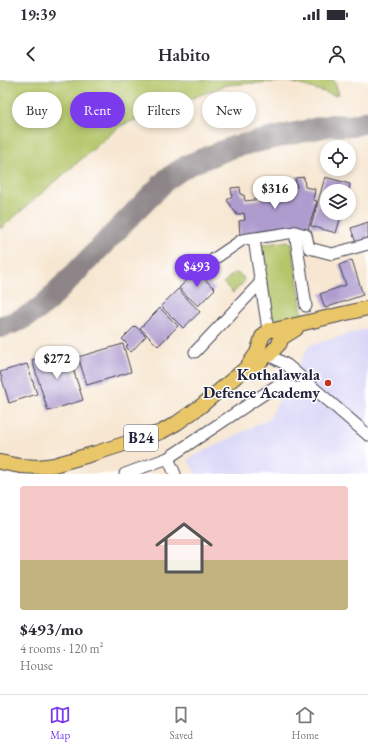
<!DOCTYPE html>
<meta charset="utf-8">
<style>
body{margin:0;font-family:"EB Garamond",serif;background:#f2f2f3;color:#2b2b33;height:100vh;display:flex;flex-direction:column;font-size:15px;white-space:nowrap}
*{box-sizing:border-box;margin:0}
p{font-size:13px;color:#7c7c81}
.icon{flex:none;width:22px;height:22px;fill:none;stroke:currentColor;stroke-width:2;stroke-linecap:round;stroke-linejoin:round}
.map{position:relative;height:394px;overflow:hidden}
.panel{display:flex;flex-direction:column;background:#fff;flex:1}
.panel>*{flex:none}
.banner{position:absolute;left:12px;top:12px;width:344px;height:36px;display:flex;gap:8px}
.buttons{position:absolute;left:320px;top:60px;display:grid;gap:8px}
.buttons a{display:grid;place-items:center;width:36px;height:36px;border-radius:50%;background:#fff;box-shadow:0 2px 6px #0003;font-size:20px}
.price{position:absolute;translate:-50% -34px;padding:0 9px;border-radius:14px;background:#fff;color:#222;font-size:13px;line-height:26px;filter:drop-shadow(0 1px 2px #0008)}
.price::after{content:'';position:absolute;left:50%;top:24px;width:12px;height:9px;margin-left:-6px;background:inherit;clip-path:polygon(0 0,100% 0,50% 100%)}
.price.active{background:#7c3aed;color:#fff}
ul{padding:0;list-style:none}
li{display:grid;align-content:center;gap:8px;height:212px;padding:0 20px}
li+li{border-top:1px solid #e1e1e2}
li span{display:grid;place-items:center;height:124px;border-radius:4px;color:#555}
li>.icon{margin-inline-start:auto}
span .icon{width:72px;height:72px;fill:#fffc;stroke-width:1}
li b{font-size:17px}
.tag{padding:0 14px;border-radius:18px;background:#fff;box-shadow:0 2px 6px #0003;font-size:14px;line-height:36px}
.tag.active{background:#7c3aed;color:#fff}
.status{display:flex;justify-content:space-between;align-items:center;height:28px;padding:0 20px;background:#fff;direction:ltr}
.status svg{height:11px;fill:currentColor}
header{display:flex;justify-content:space-between;align-items:center;height:52px;padding:0 20px;background:#fff;font-size:18px;font-weight:600}
.menu{display:flex;justify-content:space-around;align-items:center;height:56px;border-top:1px solid #e1e1e2;background:#fff;font-size:11px;color:#7c7c81}
.menu a{display:grid;justify-items:center;gap:2px}
.menu .active{color:#7c3aed}
.map>svg:first-child{display:block}
.built{fill:#d9d6f7}
.green{fill:#b4c66a;stroke:#6b7452}
.lines{fill:none;stroke-linecap:round;stroke-linejoin:round}
.taxiway{stroke:#8c8486;stroke-width:22}
.building{fill:#ae9ccf}
.minor-casing{stroke:#424052;stroke-width:13}
.major-casing{stroke:#424052;stroke-width:16}
.minor{stroke:#fff;stroke-width:11}
.major{stroke:#e9c769;stroke-width:14}
.poi-dot{fill:#c8321e;stroke:#fff;stroke-width:1.5}
.labels{text-anchor:middle;stroke-width:3;stroke-linejoin:round;paint-order:stroke}
.shield{fill:#fff;stroke:#646476;stroke-width:1}
.shield-label{font-size:15px;font-weight:bold;fill:#22223b}
.poi-label{font-size:16px;font-weight:bold;fill:#22223b;stroke:#fff;text-anchor:end}
</style>
<div class="status"><b>19:39</b><svg viewBox="0 0 49 12"><path d="M0 12V9h3v3zM5 12V6h3v6zM10 12V3h3v9zM15 12V0h3v12zM26 1h20v11H26zM47 4h2v5h-2z"/></svg></div>
<header><svg class="icon" aria-label="back" viewBox="0 0 24 24"><path d="M15 5l-7 7 7 7"/></svg>Habito<svg class="icon" aria-label="person" viewBox="0 0 24 24"><circle cx="12" cy="8" r="4"/><path d="M4 21q1-7 8-7t8 7"/></svg></header>
<div class="map">
<svg width="368" height="394" viewBox="0 0 368 394">
<rect width="100%" height="100%" fill="#fff"/>
<filter id="ink" filterUnits="userSpaceOnUse"><feTurbulence type="fractalNoise" baseFrequency=".025" numOctaves="2"/><feDisplacementMap in="SourceGraphic" scale="8" xChannelSelector="R" yChannelSelector="G"/><feConvolveMatrix kernelMatrix="1 2 1 2 8 2 1 2 1" color-interpolation-filters="sRGB"/></filter>
<filter id="wash" filterUnits="userSpaceOnUse"><feTurbulence type="fractalNoise" baseFrequency=".012" numOctaves="4" result="noise"/><feDisplacementMap in="SourceGraphic" scale="16" xChannelSelector="R" yChannelSelector="G"/><feGaussianBlur stdDeviation="0.9" result="paint"/><feColorMatrix in="noise" values="0 0 0 0 0 0 0 0 0 0 0 0 0 0 0 0 0 1.4 0 .05"/><feComposite in="paint" operator="in"/></filter>
<g filter="url(#wash)">
<rect width="100%" height="100%" fill="#f7e7d2"/>
<polygon class="built" points="368,248 368,394 196,394 188,379 269,339 309,266"/>
<g class="green">
<polygon points="0,0 334,0 339,14 334,15 288,1 226,5 120,46 0,149"/>
<polygon points="288,161 292,164 303,238 274,245 271,243 260,167 262,165"/>
<polygon points="235,192 243,197 244,202 233,213 223,203"/>
</g>
<g class="lines">
<path class="taxiway" d="M0,247C16,243 31,235 44,225L167,99L188,85L233,67L332,45L352,46L368,41"/>
</g>
<g id="blocks">
<g class="building">
<polygon points="304,97 305,107 315,109 313,120 317,121 308,150 240,156 239,141 245,140 244,133 237,135 227,120 232,116 231,108 240,107 241,115 244,115 245,121 262,119 264,116 262,104 271,103 273,114 277,117 293,115 292,109 297,107 295,98"/>
<polygon points="325,97 350,104 349,111 327,111 327,133 342,133 336,153 311,146"/>
<polygon points="368,142 368,158 356,163 351,148"/>
<polygon points="352,180 363,215 325,228 320,214 346,205 339,185"/>
<polygon points="196,191 215,209 198,226 179,208"/>
<polygon points="178,209 200,232 183,248 161,226"/>
<polygon points="160,228 178,246 158,266 140,248"/>
<polygon points="135,246 146,256 131,272 126,267 128,265 122,259"/>
<polygon points="123,264 131,292 87,305 78,277"/>
<polygon points="67,270 83,320 48,331 32,280"/>
<polygon points="27,284 37,314 9,323 0,292"/>
</g>
</g>
</g>
<g filter="url(#ink)">
<use href="#blocks" fill-opacity="0" stroke="#424052" stroke-width="1"/>
<g class="lines">
<defs>
<g id="minor">
<polyline points="295,152 306,226"/>
<polyline points="254,159 268,250"/>
<polyline points="214,179 242,160 295,152 306,155 309,168 332,174 368,164"/>
<polyline points="195,272 261,202"/>
<polyline points="269,275 287,285 368,355"/>
<polyline points="168,378 175,394"/>
<polyline points="125,394 168,378 276,306 280,305 306,310 310,310 313,308"/>
</g>
<g id="major">
<polyline points="253,291 264,277 269,275 280,263 280,259 296,249"/>
<polyline points="0,382 20,386 39,387 54,385 96,373 161,352 177,343 201,326 246,288 257,273 262,257 268,250 274,250 368,228"/>
</g>
</defs>
<use href="#minor" class="minor-casing"/>
<use href="#major" class="major-casing"/>
<use href="#minor" class="minor"/>
<use href="#major" class="major"/>
</g>
</g>
<circle class="poi-dot" cx="328" cy="303" r="4"/>
<g class="labels">
<rect class="shield" x="124" y="345" width="34" height="26" rx="3"/>
<g class="shield-label">
<text x="141" y="363">B24</text>
</g>
<g class="poi-label">
<text x="320" y="300">Kothalawala<tspan x="320" dy="18">Defence Academy</tspan></text>
</g>
</g>
</svg>
<div class="buttons">
<a><svg class="icon" aria-label="locate" viewBox="0 0 24 24"><circle cx="12" cy="12" r="6"/><path d="M12 2v4M12 18v4M2 12h4M18 12h4"/></svg></a>
<a><svg class="icon" aria-label="layers" viewBox="0 0 24 24"><path d="M12 4l9 5-9 5-9-5zM3 14l9 5 9-5"/></svg></a>
</div>
<b class="price" style="left:275px;top:130px">$316</b>
<b class="price active" style="left:197px;top:208px">$493</b>
<b class="price" style="left:57px;top:300px">$272</b>
<div class="banner">
<a class="tag">Buy</a>
<a class="tag active">Rent</a>
<a class="tag">Filters</a>
<a class="tag">New</a>
</div>
</div>
<section class="panel">
<ul>
<li><span style="background:linear-gradient(#f6c9c9 60%,#c2b280 0)"><svg class="icon" aria-label="home" viewBox="0 0 24 24"><path d="M3 11l9-7 9 7M6 9v11h12V9"/></svg></span><div><b>$493/mo</b><p>4 rooms · 120 m²</p><p>House</p></div></li>
</ul>
</section>
<nav class="menu">
<a class="active"><svg class="icon" aria-label="map" viewBox="0 0 24 24"><path d="M3 6l6-2 6 2 6-2v14l-6 2-6-2-6 2zM9 4v14M15 6v14"/></svg>Map</a>
<a><svg class="icon" aria-label="saved" viewBox="0 0 24 24"><path d="M7 4h10v16l-5-4-5 4z"/></svg>Saved</a>
<a><svg class="icon" aria-label="home" viewBox="0 0 24 24"><path d="M3 11l9-7 9 7M6 9v11h12V9"/></svg>Home</a>
</nav>
